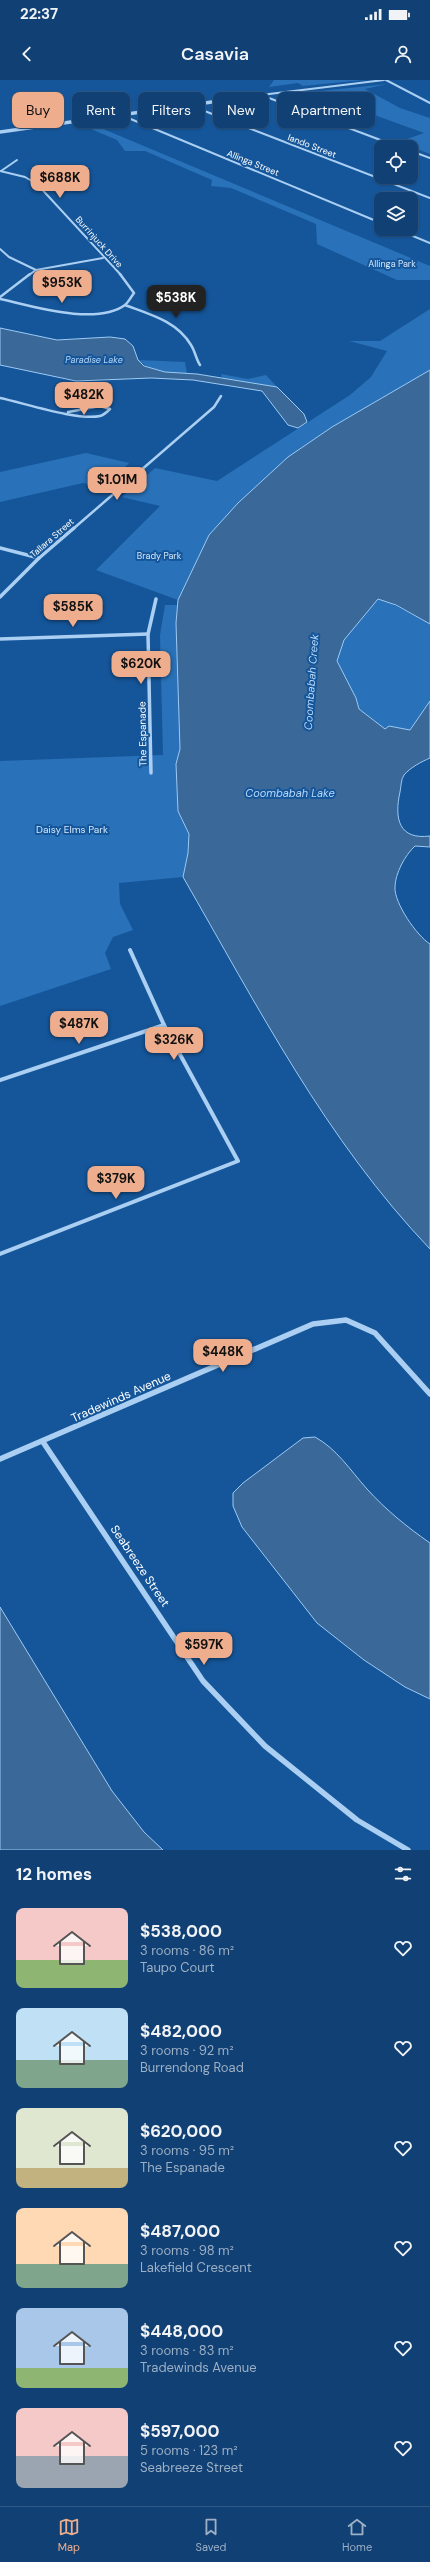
<!DOCTYPE html>
<meta charset="utf-8">
<style>
body{margin:0;font-family:"DM Sans",sans-serif;background:#194779;color:#f1f3f6;height:100vh;display:flex;flex-direction:column;font-size:15px;white-space:nowrap}
*{box-sizing:border-box;margin:0}
p{font-size:13px;color:#9cafc5}
.icon{flex:none;width:22px;height:22px;fill:none;stroke:currentColor;stroke-width:2;stroke-linecap:round;stroke-linejoin:round}
.map{position:relative;height:1770px;overflow:hidden}
.panel{display:flex;flex-direction:column;background:#104074;flex:1}
.panel>*{flex:none}
.hud{position:absolute;left:12px;top:12px;width:406px;height:36px;display:flex;gap:8px}
.tools{position:absolute;left:374px;top:60px;display:grid;gap:8px}
.tools a{display:grid;place-items:center;width:44px;height:44px;border-radius:8px;background:#104074;box-shadow:0 1px 3px #0004,0 0 0 1px #305986;font-size:20px}
.price{position:absolute;translate:-50% -34px;padding:0 9px;border-radius:8px;background:#eead8d;color:#111;font-size:13px;line-height:26px;filter:drop-shadow(0 1px 2px #0008)}
.price::after{content:'';position:absolute;left:50%;top:24px;width:12px;height:9px;margin-left:-6px;background:inherit;clip-path:polygon(0 0,100% 0,50% 100%)}
.price.active{background:#222;color:#fff}
ul{padding:0;list-style:none}
li{display:flex;align-items:center;gap:12px;height:100px;padding:0 16px}
li span{display:grid;place-items:center;flex:none;width:112px;height:80px;border-radius:8px;color:#555}
li>.icon{margin-inline-start:auto}
span .icon{width:48px;height:48px;fill:#fffc;stroke-width:1}
li b{font-size:17px}
h2{display:flex;justify-content:space-between;align-items:center;height:48px;padding:0 16px;font-size:17px}
.chip{padding:0 14px;border-radius:8px;background:#104074;box-shadow:0 1px 3px #0004,0 0 0 1px #305986;font-size:14px;line-height:36px}
.chip.active{background:#eead8d;color:#111}
.status{display:flex;justify-content:space-between;align-items:center;height:28px;padding:0 20px;background:#104074;direction:ltr}
.status svg{height:11px;fill:currentColor}
header{display:flex;justify-content:space-between;align-items:center;height:52px;padding:0 16px;background:#104074;font-size:18px;font-weight:600}
.dock{display:flex;justify-content:space-around;align-items:center;height:56px;border-top:1px solid #305986;background:#104074;font-size:11px;color:#9cafc5}
.dock a{display:grid;justify-items:center;gap:2px}
.dock .active{color:#eead8d}
.map>svg:first-child{display:block}
.green{fill:#2971b8}
.water{fill:#3a6899;stroke:#9ccaf5}
.lines{fill:none;stroke-linecap:round;stroke-linejoin:round}
.minor-far4{stroke:#aacff2;stroke-width:2}
.minor-far3{stroke:#aacff2;stroke-width:2.5}
.minor-far2{stroke:#aacff2;stroke-width:3.5}
.minor-far1{stroke:#aacff2;stroke-width:4}
.minor{stroke:#aacff2;stroke-width:5.5}
.tertiary{stroke:#aacff2;stroke-width:3.5}
.labels{text-anchor:middle;stroke-width:4;stroke-linejoin:round;paint-order:stroke}
.far-street-label{font-size:9px;fill:#fff;stroke:#15569a}
.far-park-label{font-size:9px;fill:#d2e8fd;stroke:#15569a}
.far-water-label{font-size:9px;font-style:italic;fill:#b7d8f9;stroke:#15569a}
.street-label{font-size:10px;fill:#fff;stroke:#15569a}
.park-label{font-size:10px;fill:#d2e8fd;stroke:#15569a}
.water-label{font-size:11px;font-style:italic;fill:#b7d8f9;stroke:#15569a}
.near-street-label{font-size:12px;fill:#fff;stroke:#15569a}
</style>
<div class="status"><b>22:37</b><svg viewBox="0 0 49 12"><path d="M0 12V9h3v3zM5 12V6h3v6zM10 12V3h3v9zM15 12V0h3v12zM26 1h20v11H26zM47 4h2v5h-2z"/></svg></div>
<header><svg class="icon" aria-label="back" viewBox="0 0 24 24"><path d="M15 5l-7 7 7 7"/></svg>Casavia<svg class="icon" aria-label="person" viewBox="0 0 24 24"><circle cx="12" cy="8" r="4"/><path d="M4 21q1-7 8-7t8 7"/></svg></header>
<div class="map">
<svg width="430" height="1770" viewBox="0 0 430 1770">
<rect width="100%" height="100%" fill="#15569a"/>
<g class="green">
<polygon points="274,0 364,0 303,6 298,3 269,7"/>
<polygon points="387,4 365,9 400,28 430,38 430,74 399,62 424,53 311,12"/>
<polygon points="89,43 430,186 430,200 397,200 317,164 316,144 231,108 211,106 212,100 145,71 125,71 117,60 79,44"/>
<polygon points="430,229 430,290 332,347 288,377 209,455 178,520 96,490 160,426 122,417 155,388 217,401 350,315 371,297 387,271 349,261 380,261"/>
<path d="M138,280L185,282L187,294C169,293 151,292 138,280Z"/>
<polygon points="221,294 248,299 266,295 277,307 222,298"/>
<polygon points="86,373 129,383 105,408 83,403 0,422 0,392"/>
<path d="M381,518L430,544V621L410,650L390,646L385,649L359,629L356,618L338,586C334,562 361,538 375,521Z"/>
<polygon points="165,525 178,525 176,543 180,669 176,684 178,731 189,754 188,773 183,797 119,803 120,824 133,850 113,857 105,873 111,889 0,926 0,681 163,675 160,555"/>
</g>
<g class="water">
<polygon points="0,248 57,260 110,257 125,259 133,266 138,280 144,286 165,292 197,294 277,307 304,334 307,342 298,348 288,345 262,311 193,300 151,298 76,301 0,285"/>
<path d="M430,290V544L396,525L378,519L344,560L337,581L356,618L359,629L385,649L389,646L410,650L430,621V678C421,682 411,687 404,695C401,699 401,707 400,712C394,739 399,760 430,756V767L415,766C405,775 395,794 395,807C394,823 417,856 430,864V1169C326,1060 258,927 183,797L188,773L189,754L178,731L176,684L180,669L176,543L178,520L209,455L238,423L288,377L332,347Z"/>
<path d="M315,1357C337,1369 350,1390 367,1409C386,1430 407,1447 430,1463V1619L405,1607L364,1580L317,1543L242,1447L233,1426V1413L243,1403L303,1358Z"/>
<polygon points="0,1527 112,1711 144,1752 163,1770 0,1770"/>
</g>
<g class="lines">
<g class="minor-far4">
<polyline points="386,0 430,23"/>
<polyline points="261,15 399,67"/>
<polyline points="261,15 384,0"/>
<polyline points="189,25 430,118"/>
<polyline points="121,35 381,143"/>
<polyline points="411,71 430,78"/>
<polyline points="0,91 25,97 37,104 121,195"/>
<polyline points="1,91 17,80"/>
<polyline points="396,149 430,163"/>
<polyline points="0,169 9,177 36,190"/>
<polyline points="29,195 36,190 103,178"/>
</g>
<g class="minor-far3">
<polyline points="0,217 30,194"/>
<path d="M0,219C32,226 96,246 125,225C128,223 131,217 134,213L120,194"/>
<path d="M125,225C149,234 177,241 191,265C195,271 196,279 200,285"/>
<path d="M0,318C24,323 78,341 100,336C104,335 107,332 110,329L100,326L68,332"/>
<polyline points="73,449 214,327 221,316"/>
</g>
<g class="minor-far2">
<polyline points="0,468 39,478"/>
<polyline points="0,517 39,478 74,448"/>
<polyline points="0,559 148,554"/>
<polyline points="151,693 148,554 156,519"/>
</g>
<g class="minor-far1">
<polyline points="0,1000 164,945"/>
<polyline points="0,1174 238,1081 164,945 130,870"/>
</g>
<g class="minor">
<polyline points="43,1362 203,1601 265,1666 357,1740 408,1770"/>
<polyline points="0,1379 313,1244 346,1240 375,1253 430,1314"/>
</g>
<polyline class="tertiary" points="0,52 261,15"/>
</g>
<g class="labels">
<g class="far-street-label">
<text transform="translate(312 66) rotate(21)" y="3">Iando Street</text>
<text transform="translate(253 83) rotate(22)" y="3">Allinga Street</text>
<text transform="translate(99 162) rotate(48)" y="3">Burrinjuck Drive</text>
<text transform="translate(52 458) rotate(-41)" y="3">Tallara Street</text>
</g>
<g class="far-park-label">
<text x="392" y="187">Allinga Park</text>
<text x="159" y="479">Brady Park</text>
</g>
<g class="far-water-label">
<text x="94" y="283">Paradise Lake</text>
</g>
<g class="street-label">
<text transform="translate(142 654) rotate(-91)" y="4">The Espanade</text>
</g>
<g class="park-label">
<text x="72" y="753">Daisy Elms Park</text>
</g>
<g class="water-label">
<text transform="translate(311 602) rotate(-86)" y="4">Coombabah Creek</text>
<text x="290" y="717">Coombabah Lake</text>
</g>
<g class="near-street-label">
<text transform="translate(121 1317) rotate(-24)" y="4">Tradewinds Avenue</text>
<text transform="translate(140 1486) rotate(56)" y="4">Seabreeze Street</text>
</g>
</g>
</svg>
<div class="tools">
<a><svg class="icon" aria-label="locate" viewBox="0 0 24 24"><circle cx="12" cy="12" r="6"/><path d="M12 2v4M12 18v4M2 12h4M18 12h4"/></svg></a>
<a><svg class="icon" aria-label="layers" viewBox="0 0 24 24"><path d="M12 4l9 5-9 5-9-5zM3 14l9 5 9-5"/></svg></a>
</div>
<b class="price" style="left:60px;top:119px">$688K</b>
<b class="price" style="left:62px;top:224px">$953K</b>
<b class="price active" style="left:176px;top:239px">$538K</b>
<b class="price" style="left:84px;top:336px">$482K</b>
<b class="price" style="left:117px;top:421px">$1.01M</b>
<b class="price" style="left:73px;top:548px">$585K</b>
<b class="price" style="left:141px;top:605px">$620K</b>
<b class="price" style="left:79px;top:965px">$487K</b>
<b class="price" style="left:174px;top:981px">$326K</b>
<b class="price" style="left:116px;top:1120px">$379K</b>
<b class="price" style="left:223px;top:1293px">$448K</b>
<b class="price" style="left:204px;top:1586px">$597K</b>
<div class="hud">
<a class="chip active">Buy</a>
<a class="chip">Rent</a>
<a class="chip">Filters</a>
<a class="chip">New</a>
<a class="chip">Apartment</a>
</div>
</div>
<section class="panel">
<h2>12 homes<svg class="icon" aria-label="filters" viewBox="0 0 24 24"><path d="M4 7h16M4 17h16"/><circle cx="9" cy="7" r="2"/><circle cx="15" cy="17" r="2"/></svg></h2>
<ul>
<li><span style="background:linear-gradient(#f6c9c9 65%,#8fb573 0)"><svg class="icon" aria-label="home" viewBox="0 0 24 24"><path d="M3 11l9-7 9 7M6 9v11h12V9"/></svg></span><div><b>$538,000</b><p>3 rooms · 86 m²</p><p>Taupo Court</p></div><svg class="icon" aria-label="heart" viewBox="0 0 24 24"><path d="M12 20l-8-8c-3-5 5-10 8-4 3-6 11-1 8 4z"/></svg></li>
<li><span style="background:linear-gradient(#bfe0f5 65%,#7fa58c 0)"><svg class="icon" aria-label="home" viewBox="0 0 24 24"><path d="M3 11l9-7 9 7M6 9v11h12V9"/></svg></span><div><b>$482,000</b><p>3 rooms · 92 m²</p><p>Burrendong Road</p></div><svg class="icon" aria-label="heart" viewBox="0 0 24 24"><path d="M12 20l-8-8c-3-5 5-10 8-4 3-6 11-1 8 4z"/></svg></li>
<li><span style="background:linear-gradient(#dfe7d0 75%,#c2b280 0)"><svg class="icon" aria-label="home" viewBox="0 0 24 24"><path d="M3 11l9-7 9 7M6 9v11h12V9"/></svg></span><div><b>$620,000</b><p>3 rooms · 95 m²</p><p>The Espanade</p></div><svg class="icon" aria-label="heart" viewBox="0 0 24 24"><path d="M12 20l-8-8c-3-5 5-10 8-4 3-6 11-1 8 4z"/></svg></li>
<li><span style="background:linear-gradient(#ffd9b3 70%,#7fa58c 0)"><svg class="icon" aria-label="home" viewBox="0 0 24 24"><path d="M3 11l9-7 9 7M6 9v11h12V9"/></svg></span><div><b>$487,000</b><p>3 rooms · 98 m²</p><p>Lakefield Crescent</p></div><svg class="icon" aria-label="heart" viewBox="0 0 24 24"><path d="M12 20l-8-8c-3-5 5-10 8-4 3-6 11-1 8 4z"/></svg></li>
<li><span style="background:linear-gradient(#a9c7e8 75%,#8fb573 0)"><svg class="icon" aria-label="home" viewBox="0 0 24 24"><path d="M3 11l9-7 9 7M6 9v11h12V9"/></svg></span><div><b>$448,000</b><p>3 rooms · 83 m²</p><p>Tradewinds Avenue</p></div><svg class="icon" aria-label="heart" viewBox="0 0 24 24"><path d="M12 20l-8-8c-3-5 5-10 8-4 3-6 11-1 8 4z"/></svg></li>
<li><span style="background:linear-gradient(#f6c9c9 60%,#9aa5b1 0)"><svg class="icon" aria-label="home" viewBox="0 0 24 24"><path d="M3 11l9-7 9 7M6 9v11h12V9"/></svg></span><div><b>$597,000</b><p>5 rooms · 123 m²</p><p>Seabreeze Street</p></div><svg class="icon" aria-label="heart" viewBox="0 0 24 24"><path d="M12 20l-8-8c-3-5 5-10 8-4 3-6 11-1 8 4z"/></svg></li>
</ul>
</section>
<nav class="dock">
<a class="active"><svg class="icon" aria-label="map" viewBox="0 0 24 24"><path d="M3 6l6-2 6 2 6-2v14l-6 2-6-2-6 2zM9 4v14M15 6v14"/></svg>Map</a>
<a><svg class="icon" aria-label="saved" viewBox="0 0 24 24"><path d="M7 4h10v16l-5-4-5 4z"/></svg>Saved</a>
<a><svg class="icon" aria-label="home" viewBox="0 0 24 24"><path d="M3 11l9-7 9 7M6 9v11h12V9"/></svg>Home</a>
</nav>
